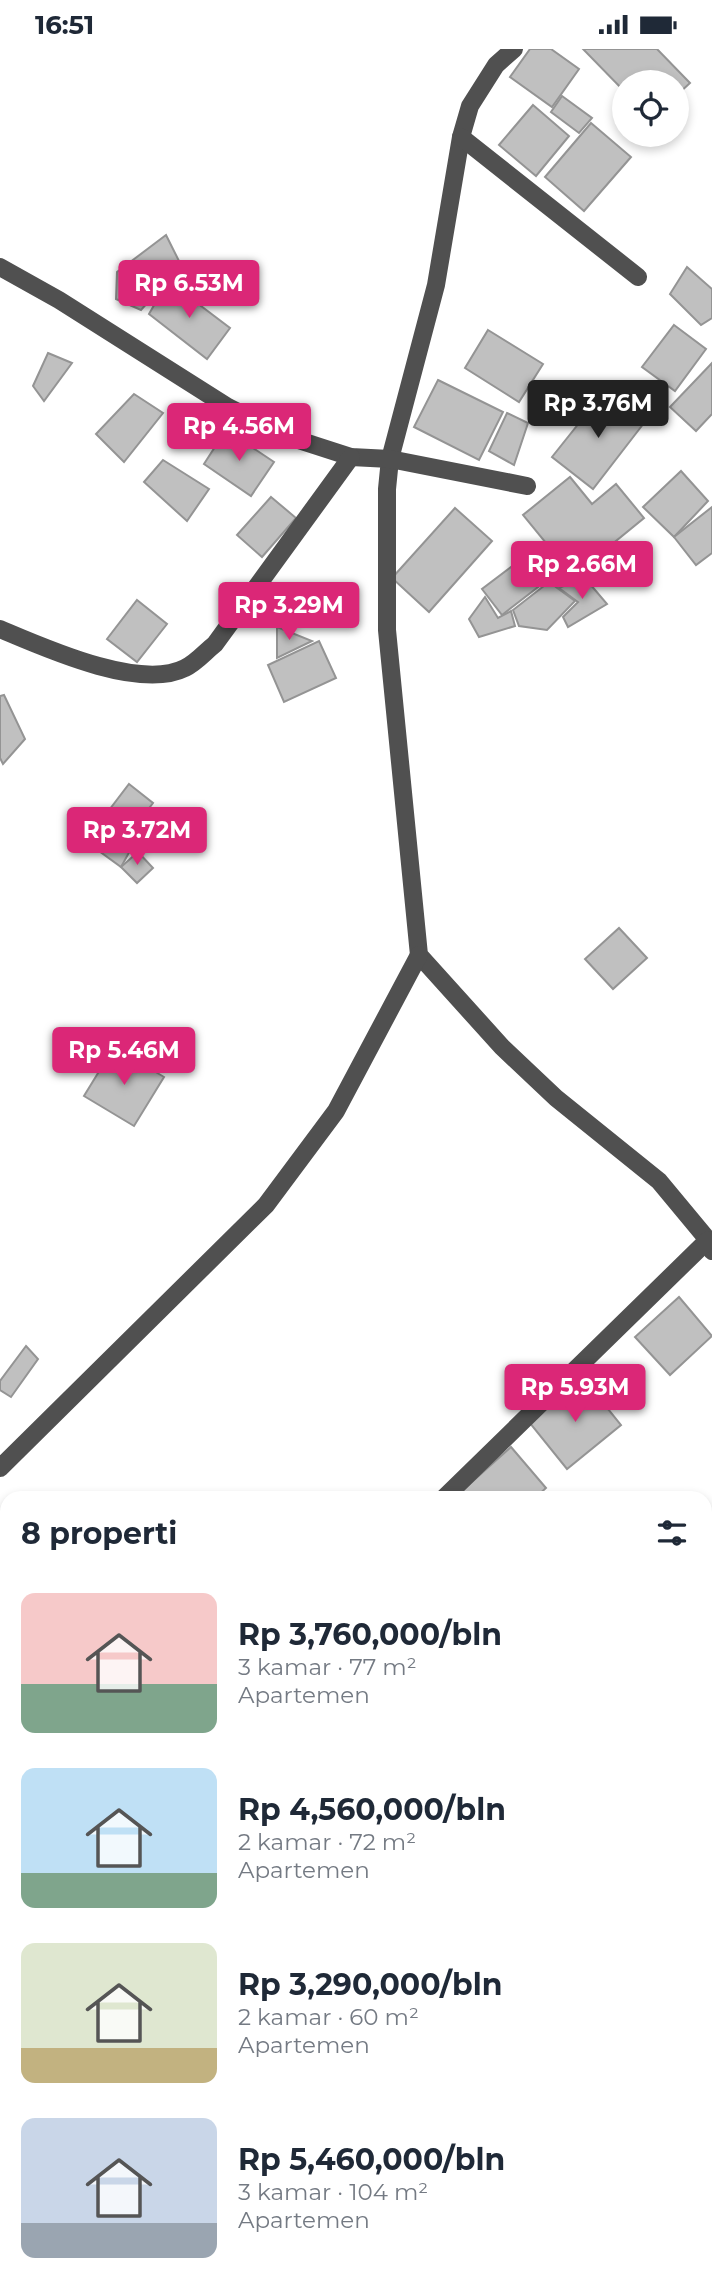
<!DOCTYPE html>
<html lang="id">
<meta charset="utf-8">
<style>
body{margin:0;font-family:Montserrat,sans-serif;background:#f6f6f7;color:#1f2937;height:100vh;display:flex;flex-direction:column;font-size:26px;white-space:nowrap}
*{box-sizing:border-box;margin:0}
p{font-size:23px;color:#747a83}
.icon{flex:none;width:38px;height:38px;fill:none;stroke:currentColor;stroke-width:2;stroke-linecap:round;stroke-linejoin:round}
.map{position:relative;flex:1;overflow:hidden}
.side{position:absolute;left:0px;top:1442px;width:712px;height:800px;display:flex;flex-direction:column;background:#fff;border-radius:21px 21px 0 0;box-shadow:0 4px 10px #0003}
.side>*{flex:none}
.tools{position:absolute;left:612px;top:21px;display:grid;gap:14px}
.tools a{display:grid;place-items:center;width:77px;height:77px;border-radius:50%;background:#fff;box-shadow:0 4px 10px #0003;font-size:35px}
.price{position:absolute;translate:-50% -60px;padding:0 16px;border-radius:7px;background:#db2777;color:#fff;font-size:23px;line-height:46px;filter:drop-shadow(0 2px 4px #0008)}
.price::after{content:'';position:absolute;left:50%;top:42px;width:21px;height:16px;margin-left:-10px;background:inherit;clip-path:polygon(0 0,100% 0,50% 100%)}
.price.on{background:#222;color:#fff}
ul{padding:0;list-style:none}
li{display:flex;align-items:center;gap:21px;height:175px;padding:0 21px}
li span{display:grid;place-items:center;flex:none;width:196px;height:140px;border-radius:14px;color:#555}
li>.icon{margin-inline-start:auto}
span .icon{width:84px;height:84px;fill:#fffc;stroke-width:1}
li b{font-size:30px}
h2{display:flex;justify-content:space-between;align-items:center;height:84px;padding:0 21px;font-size:30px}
.status{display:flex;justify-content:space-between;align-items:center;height:49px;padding:0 35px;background:#fff;direction:ltr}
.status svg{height:19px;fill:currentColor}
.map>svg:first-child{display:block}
.building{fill:#c0c0c0;stroke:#949494;stroke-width:2}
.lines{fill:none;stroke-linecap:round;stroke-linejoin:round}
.minor{stroke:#505050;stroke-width:18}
</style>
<div class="status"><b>16:51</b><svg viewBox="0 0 49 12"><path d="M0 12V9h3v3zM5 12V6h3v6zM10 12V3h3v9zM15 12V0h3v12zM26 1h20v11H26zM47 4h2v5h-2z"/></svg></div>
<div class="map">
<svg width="712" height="2241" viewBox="0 0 712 2241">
<rect width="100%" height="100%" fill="#fff"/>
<g class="building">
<polygon points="530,0 551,0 579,20 552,58 510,28"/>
<polygon points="583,0 657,0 690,34 677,46 677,33 625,33 625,43"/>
<polygon points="562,47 592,69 579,84 551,63"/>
<polygon points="533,56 569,87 536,127 499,96"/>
<polygon points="591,74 631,108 584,162 545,128"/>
<polygon points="166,186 181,216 141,261 116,250 117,223"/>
<polygon points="687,218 712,240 712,269 701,276 670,245"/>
<polygon points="168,232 230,279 207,310 149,265"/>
<polygon points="674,276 706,300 675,342 642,318"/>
<polygon points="488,281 543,315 519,353 465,319"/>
<polygon points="48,304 72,314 44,352 33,337"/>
<polygon points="712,314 712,365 696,382 670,358"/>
<polygon points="438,331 503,363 479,411 414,378"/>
<polygon points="604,343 644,374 593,440 552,408"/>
<polygon points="134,345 163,364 124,413 96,385"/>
<polygon points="507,364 528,374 514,416 489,402"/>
<polygon points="226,381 274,413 251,447 204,415"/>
<polygon points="163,411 209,440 187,472 144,433"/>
<polygon points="681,422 708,452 674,488 643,458"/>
<polygon points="570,428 592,455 616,435 644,469 573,527 523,466"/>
<polygon points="271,448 296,469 262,508 237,486"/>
<polygon points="712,458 712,504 696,516 674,488"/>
<polygon points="455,459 492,492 429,563 392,529"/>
<polygon points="523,509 542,535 502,566 482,540"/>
<polygon points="584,528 607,555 568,578 563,568 578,553 559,539"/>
<polygon points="549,533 575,552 547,581 519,577 513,561"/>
<polygon points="485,548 498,569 511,562 515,577 479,588 469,570"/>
<polygon points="137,551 167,575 137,613 107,590"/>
<polygon points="277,578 312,592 277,609"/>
<polygon points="319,592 336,629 284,653 268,616"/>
<polygon points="4,646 25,690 3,715 0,709 0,647"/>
<polygon points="129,735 153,754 124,792 100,773"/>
<polygon points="100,773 131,800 121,818 84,791"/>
<polygon points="138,803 153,819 137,834 121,818"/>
<polygon points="619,879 647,909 613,940 585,910"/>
<polygon points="114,998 164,1028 134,1077 84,1047"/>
<polygon points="679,1248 712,1287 670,1326 635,1288"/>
<polygon points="26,1297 38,1310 11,1348 0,1341 0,1332"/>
<polygon points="583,1329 621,1376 567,1420 529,1373"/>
<polygon points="511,1398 546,1439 535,1449 454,1449"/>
</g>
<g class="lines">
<g class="minor">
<polyline points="514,0 496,16 470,57 461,88 436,236 390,410 387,440 387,581 419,906 502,998 556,1049 659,1132 708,1191 712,1202"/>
<polyline points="461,88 638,228"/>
<polyline points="0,218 59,251 228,358 286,387 351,408 390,410 527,437"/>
<path d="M0,580C45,599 140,642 185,619C196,614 205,603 215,595L351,408"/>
<polyline points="0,1419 266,1156 336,1062 419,906"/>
<polyline points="444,1449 708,1191"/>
</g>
</g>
</svg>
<div class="tools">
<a><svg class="icon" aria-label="locate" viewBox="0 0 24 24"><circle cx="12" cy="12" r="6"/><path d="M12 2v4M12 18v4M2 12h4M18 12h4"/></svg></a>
</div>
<b class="price" style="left:189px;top:271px">Rp 6.53M</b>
<b class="price on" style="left:598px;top:391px">Rp 3.76M</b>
<b class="price" style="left:239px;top:414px">Rp 4.56M</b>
<b class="price" style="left:582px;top:552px">Rp 2.66M</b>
<b class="price" style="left:289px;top:593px">Rp 3.29M</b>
<b class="price" style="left:137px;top:818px">Rp 3.72M</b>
<b class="price" style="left:124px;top:1038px">Rp 5.46M</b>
<b class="price" style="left:575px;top:1375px">Rp 5.93M</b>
<section class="side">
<h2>8 properti<svg class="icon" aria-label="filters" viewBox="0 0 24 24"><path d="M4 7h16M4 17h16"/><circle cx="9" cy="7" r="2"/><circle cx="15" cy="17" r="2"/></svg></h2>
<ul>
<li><span style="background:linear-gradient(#f6c9c9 65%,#7fa58c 0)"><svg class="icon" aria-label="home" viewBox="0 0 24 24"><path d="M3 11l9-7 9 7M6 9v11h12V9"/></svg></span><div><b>Rp 3,760,000/bln</b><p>3 kamar · 77 m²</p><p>Apartemen</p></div></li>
<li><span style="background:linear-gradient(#bfe0f5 75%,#7fa58c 0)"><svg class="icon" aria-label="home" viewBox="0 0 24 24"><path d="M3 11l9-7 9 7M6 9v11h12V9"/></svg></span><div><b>Rp 4,560,000/bln</b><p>2 kamar · 72 m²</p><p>Apartemen</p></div></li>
<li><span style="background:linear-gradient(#dfe7d0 75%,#c2b280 0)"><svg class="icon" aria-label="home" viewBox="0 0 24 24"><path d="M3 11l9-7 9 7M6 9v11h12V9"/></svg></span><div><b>Rp 3,290,000/bln</b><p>2 kamar · 60 m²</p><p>Apartemen</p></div></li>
<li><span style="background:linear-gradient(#c9d6e8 75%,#9aa5b1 0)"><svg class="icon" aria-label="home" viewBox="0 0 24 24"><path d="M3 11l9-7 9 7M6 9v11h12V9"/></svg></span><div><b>Rp 5,460,000/bln</b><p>3 kamar · 104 m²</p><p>Apartemen</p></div></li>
</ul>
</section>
</div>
